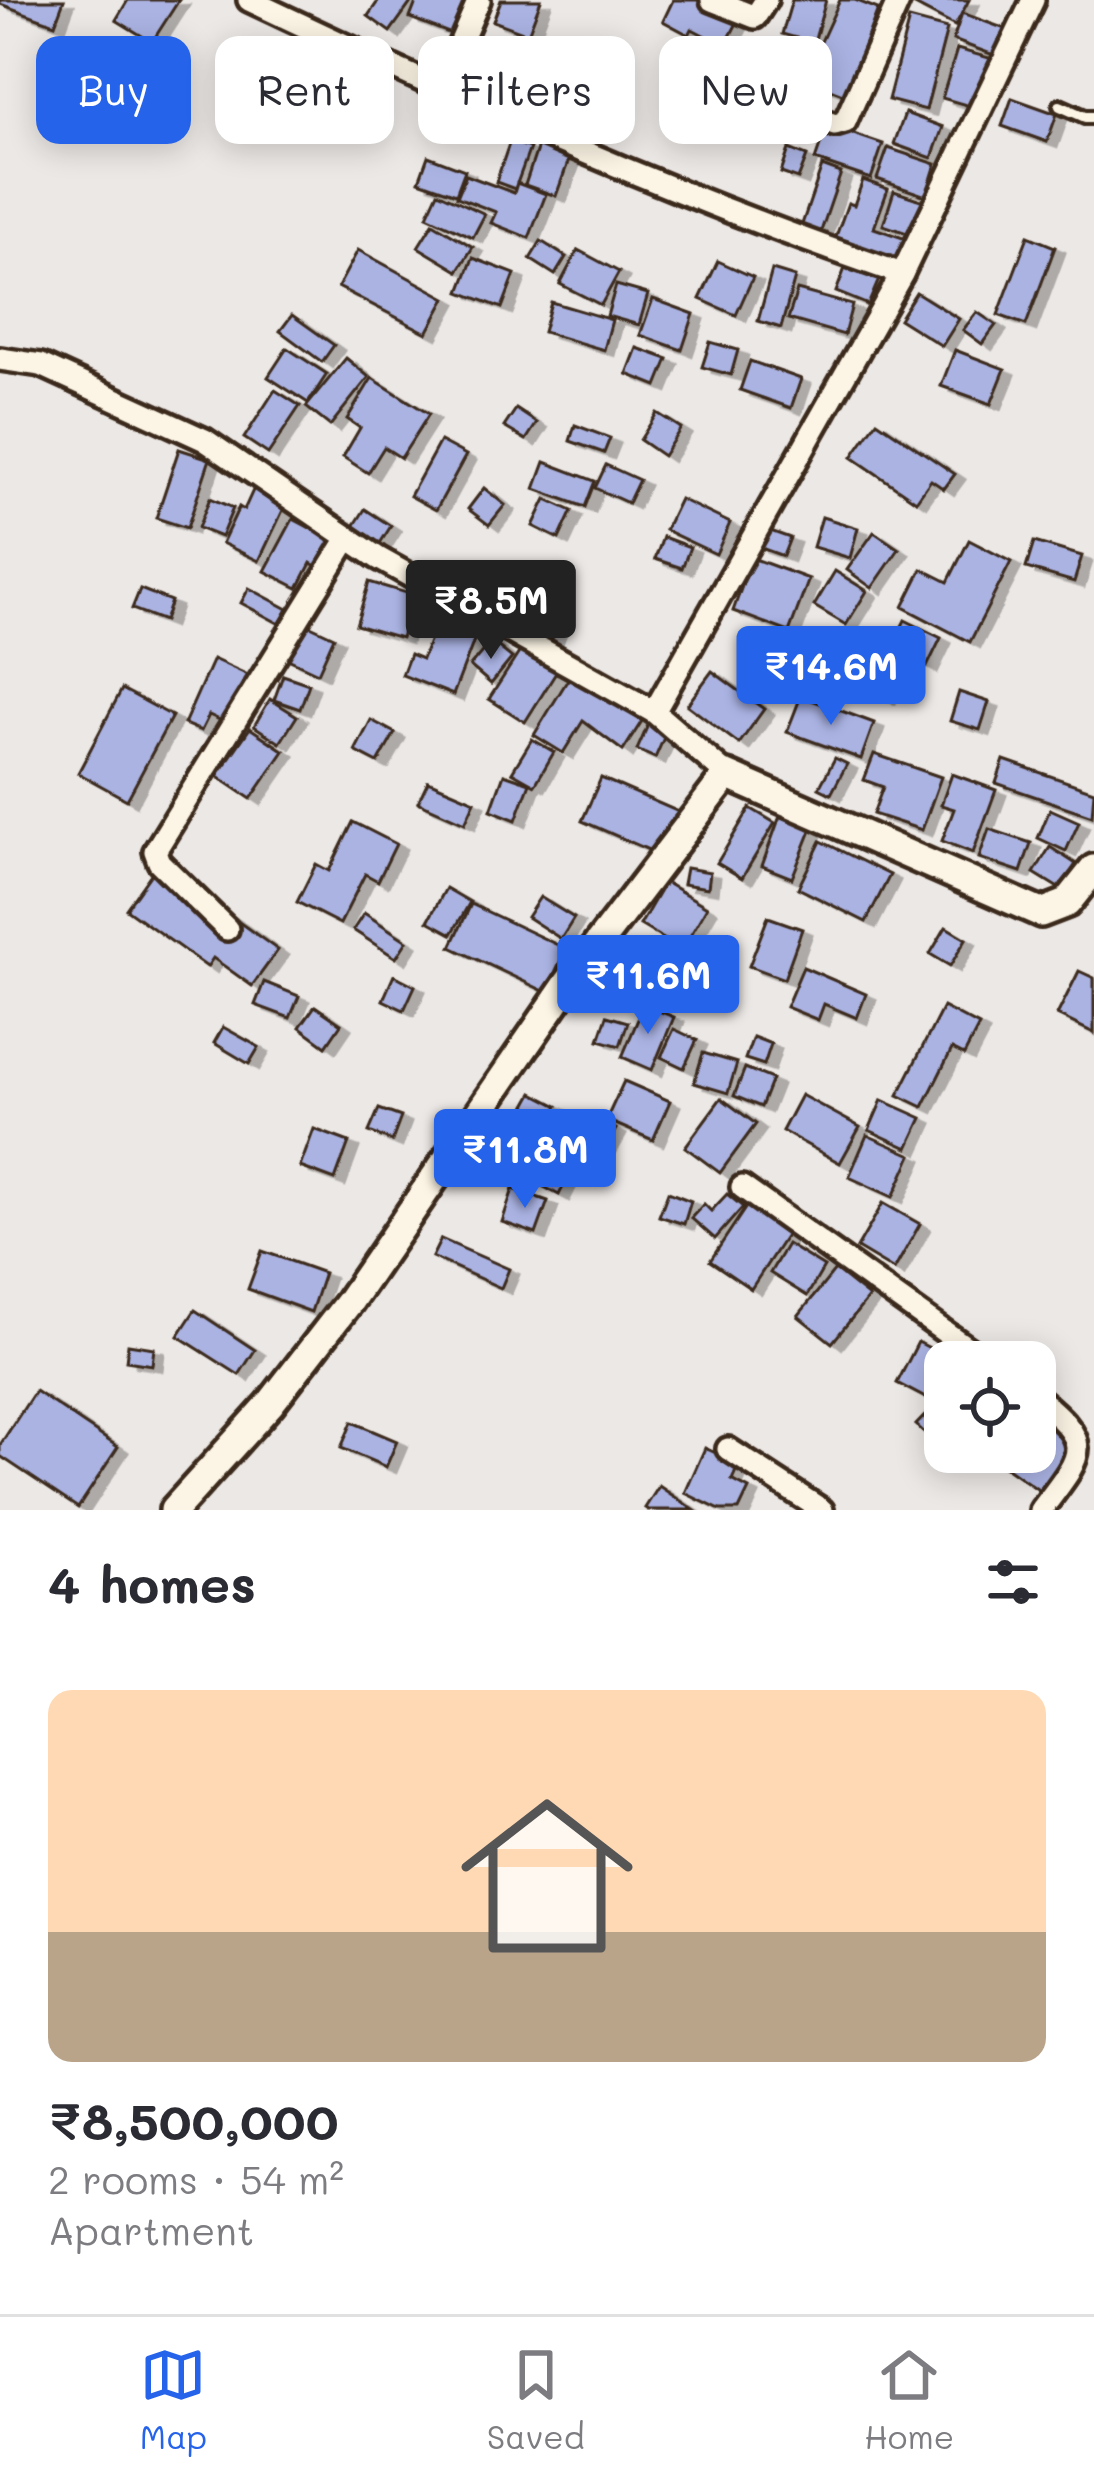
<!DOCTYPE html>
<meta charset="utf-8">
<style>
body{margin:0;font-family:Mali,sans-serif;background:#f7f7f7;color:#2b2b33;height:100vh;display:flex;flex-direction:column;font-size:45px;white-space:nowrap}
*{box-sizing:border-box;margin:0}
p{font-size:39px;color:#7c7c81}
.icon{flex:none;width:66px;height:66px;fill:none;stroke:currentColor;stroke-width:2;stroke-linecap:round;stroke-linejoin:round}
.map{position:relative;height:1510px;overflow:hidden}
.sheet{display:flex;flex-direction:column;background:#fff;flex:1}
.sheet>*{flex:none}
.hud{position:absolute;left:36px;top:36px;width:1023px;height:108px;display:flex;gap:24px}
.tools{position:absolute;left:924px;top:1341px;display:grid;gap:24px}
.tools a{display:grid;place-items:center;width:132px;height:132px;border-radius:24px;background:#fff;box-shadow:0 6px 30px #0003;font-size:60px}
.price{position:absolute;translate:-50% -102px;padding:0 27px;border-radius:12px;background:#2563eb;color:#fff;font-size:39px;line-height:78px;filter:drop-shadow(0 3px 6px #0008)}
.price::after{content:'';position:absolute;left:50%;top:72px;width:36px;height:27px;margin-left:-18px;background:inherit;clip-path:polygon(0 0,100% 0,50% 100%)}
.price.selected{background:#222;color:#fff}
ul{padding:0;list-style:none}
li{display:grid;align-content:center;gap:24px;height:636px;padding:0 48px}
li+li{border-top:3px solid #e1e1e2}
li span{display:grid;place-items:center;height:372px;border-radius:24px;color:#555}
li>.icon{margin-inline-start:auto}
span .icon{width:216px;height:216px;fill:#fffc;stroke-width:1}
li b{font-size:51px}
h2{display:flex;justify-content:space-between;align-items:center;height:144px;padding:0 48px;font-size:51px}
.chip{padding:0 42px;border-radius:24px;background:#fff;box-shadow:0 6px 30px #0003;font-size:42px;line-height:108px}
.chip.selected{background:#2563eb;color:#fff}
.dock{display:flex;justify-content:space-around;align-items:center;height:168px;border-top:3px solid #e1e1e2;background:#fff;font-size:33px;color:#7c7c81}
.dock a{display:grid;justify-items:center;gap:6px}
.dock .selected{color:#2563eb}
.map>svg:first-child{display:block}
.building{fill:#abb3e3;stroke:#3b2a1e;stroke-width:3;filter:url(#shadow)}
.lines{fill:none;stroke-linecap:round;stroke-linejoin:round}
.service-casing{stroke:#3b2a1e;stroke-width:20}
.minor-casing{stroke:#3b2a1e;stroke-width:30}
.tertiary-casing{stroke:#3b2a1e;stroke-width:36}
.service{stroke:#fcf5e5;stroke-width:10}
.minor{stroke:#fcf5e5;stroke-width:21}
.tertiary{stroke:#fcf5e5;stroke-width:27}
</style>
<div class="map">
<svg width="1094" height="1510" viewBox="0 0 1094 1510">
<defs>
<filter id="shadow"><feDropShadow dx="10" dy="5.5" stdDeviation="0" flood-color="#0004"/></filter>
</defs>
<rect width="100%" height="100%" fill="#ece8e5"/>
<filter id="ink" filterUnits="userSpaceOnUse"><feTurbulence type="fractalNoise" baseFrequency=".00833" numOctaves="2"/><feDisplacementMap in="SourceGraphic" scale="24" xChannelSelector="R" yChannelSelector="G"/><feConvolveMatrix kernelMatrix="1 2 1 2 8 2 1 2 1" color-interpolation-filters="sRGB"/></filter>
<g filter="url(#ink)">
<g class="building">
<polygon points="0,0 64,0 55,24 0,4"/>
<polygon points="128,0 179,0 152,42 116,20"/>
<polygon points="379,0 413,0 390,32 368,16"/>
<polygon points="417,0 473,0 459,37 410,18"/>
<polygon points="501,0 541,0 528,34 493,21"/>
<polygon points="673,0 699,0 738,21 725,46 692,29 689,35 663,21"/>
<polygon points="792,0 826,0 814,43 782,34"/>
<polygon points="840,0 855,0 878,9 845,95 804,79"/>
<polygon points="915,0 969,0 955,26 913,4"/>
<polygon points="962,13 1008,30 999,57 953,40"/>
<polygon points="909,19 947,29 926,110 888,100"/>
<polygon points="676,38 749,63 751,54 769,60 760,86 670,56"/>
<polygon points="957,49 993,59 980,109 942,98"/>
<polygon points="548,80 598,98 587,129 537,112"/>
<polygon points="1012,98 1057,114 1047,142 1002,126"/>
<polygon points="682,100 706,108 698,131 674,123"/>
<polygon points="905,113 943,127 932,158 894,144"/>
<polygon points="827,125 883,144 871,179 815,160"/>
<polygon points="510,141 530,148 515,189 496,182"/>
<polygon points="539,143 571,154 556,196 525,185"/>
<polygon points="888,148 936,164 926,196 877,179"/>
<polygon points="789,149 807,156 798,179 781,173"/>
<polygon points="428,156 465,170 456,194 419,181"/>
<polygon points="822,166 841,173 818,240 799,233"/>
<polygon points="466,175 514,193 517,183 546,194 529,238 491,223 496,212 457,197"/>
<polygon points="863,180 888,189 874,228 909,240 900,263 835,239 848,203 854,205"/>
<polygon points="894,191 930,203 919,237 883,225"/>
<polygon points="438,192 485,214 473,237 427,216"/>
<polygon points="433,223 473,247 458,271 418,247"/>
<polygon points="1028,236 1055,247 1026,325 998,315"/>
<polygon points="541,241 566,257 555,275 530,259"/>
<polygon points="358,250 446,298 427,333 338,287"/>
<polygon points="578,250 619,272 601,305 560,284"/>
<polygon points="473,258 515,274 502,308 460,292"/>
<polygon points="718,261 753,277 736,315 700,299"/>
<polygon points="847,263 880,277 868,305 836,292"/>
<polygon points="772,270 795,277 781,328 758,321"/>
<polygon points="616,285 648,294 639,325 607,316"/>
<polygon points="797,290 852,305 844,335 788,319"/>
<polygon points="916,292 959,319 942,346 899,319"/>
<polygon points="653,299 694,314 682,350 640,335"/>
<polygon points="551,302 612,320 604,350 543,332"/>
<polygon points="977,312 996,325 982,344 963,330"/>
<polygon points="292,315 334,345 322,362 280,331"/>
<polygon points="710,342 738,350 731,375 702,367"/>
<polygon points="287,348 327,374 308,403 268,377"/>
<polygon points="637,348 668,359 657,386 627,374"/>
<polygon points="955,350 1005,369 991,404 941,386"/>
<polygon points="346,358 369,377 330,426 306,407"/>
<polygon points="750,361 801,379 791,408 740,390"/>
<polygon points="372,378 429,414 401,458 384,447 368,473 343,457 360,428 347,419"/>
<polygon points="275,390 300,406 268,454 244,438"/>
<polygon points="516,409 537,423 526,440 504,427"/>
<polygon points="657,413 681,428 663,456 640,440"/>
<polygon points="877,421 955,474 944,489 931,480 916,501 852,457"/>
<polygon points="575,425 610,438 604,453 570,441"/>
<polygon points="440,441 466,455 436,510 410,496"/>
<polygon points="179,449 210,459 187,528 156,518"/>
<polygon points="545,462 595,481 585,507 535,489"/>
<polygon points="606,465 639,480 628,503 595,488"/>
<polygon points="254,488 286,504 259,561 222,543 239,507 244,510"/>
<polygon points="484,488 505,505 489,525 468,509"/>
<polygon points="210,498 233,508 221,537 198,528"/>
<polygon points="546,499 572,511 559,539 533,526"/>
<polygon points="680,499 730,523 716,554 665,530"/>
<polygon points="365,509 391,526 377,548 351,531"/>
<polygon points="822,517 858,528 850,558 813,547"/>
<polygon points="293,519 335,541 321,569 311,563 298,588 265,571"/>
<polygon points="765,529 790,538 783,556 758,547"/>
<polygon points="874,532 899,549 872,588 847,570"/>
<polygon points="663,537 690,547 682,568 655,559"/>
<polygon points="969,540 1011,562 970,642 903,607 922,569 948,582"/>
<polygon points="1034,542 1082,556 1074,582 1026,568"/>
<polygon points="752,558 809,579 789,632 733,611"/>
<polygon points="835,571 867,591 846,625 814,606"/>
<polygon points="525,578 552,588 540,622 513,613"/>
<polygon points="369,582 413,595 401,638 356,625"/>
<polygon points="249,588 288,609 280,624 241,603"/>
<polygon points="140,589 171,601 164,621 132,609"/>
<polygon points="544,612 560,618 551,641 535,635"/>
<polygon points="440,614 478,630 453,695 402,675 410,654 422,659"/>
<polygon points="905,620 941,638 927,667 891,648"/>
<polygon points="304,623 334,637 318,673 288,659"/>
<polygon points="491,641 512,658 491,684 470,666"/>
<polygon points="782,642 820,667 805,689 768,665"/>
<polygon points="524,645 559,668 525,722 489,699"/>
<polygon points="869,651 898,662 885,698 856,688"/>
<polygon points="213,659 248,675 226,723 209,715 201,731 184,724"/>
<polygon points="712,671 764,709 739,744 687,705"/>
<polygon points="283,675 309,684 300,709 274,700"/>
<polygon points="570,676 642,721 623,751 583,721 563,753 534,735"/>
<polygon points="122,689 172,716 127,800 78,773"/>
<polygon points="959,692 989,702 980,730 950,721"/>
<polygon points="801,696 874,723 861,759 787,732"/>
<polygon points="270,699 297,716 280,743 254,726"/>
<polygon points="371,720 395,733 378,763 355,751"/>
<polygon points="648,725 666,733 655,758 637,750"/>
<polygon points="250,728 284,751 251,799 217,776"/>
<polygon points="532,739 554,752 535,785 512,772"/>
<polygon points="874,754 941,777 922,830 873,814 883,787 864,780"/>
<polygon points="835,758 847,764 831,794 819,788"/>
<polygon points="1004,760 1094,791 1092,816 996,783"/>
<polygon points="504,774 530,783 516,820 491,810"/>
<polygon points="952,774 996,790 973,853 942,841 954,809 941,805"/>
<polygon points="601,778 679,812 660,855 582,821"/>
<polygon points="428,781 475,801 465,823 418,802"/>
<polygon points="750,808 775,823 742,878 717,863"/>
<polygon points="1050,809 1079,822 1066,851 1038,838"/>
<polygon points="780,816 812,828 792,878 762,866"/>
<polygon points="353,822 396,844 378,881 365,874 340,924 297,902 316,864 329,871"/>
<polygon points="989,829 1031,843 1021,872 979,858"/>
<polygon points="821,841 890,875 866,922 798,888"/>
<polygon points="1050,847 1076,864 1060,889 1034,873"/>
<polygon points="158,864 278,950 252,986 213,958 207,967 126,909"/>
<polygon points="686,868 710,872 708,888 683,884"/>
<polygon points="665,882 707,907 682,950 640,925"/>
<polygon points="446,888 470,902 452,934 428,921"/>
<polygon points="540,897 574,918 561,939 527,917"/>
<polygon points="471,904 566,949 546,992 451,947"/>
<polygon points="364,913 407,941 396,958 353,930"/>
<polygon points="768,917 802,929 784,979 749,966"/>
<polygon points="946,927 966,939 950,966 930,954"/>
<polygon points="803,967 866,994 857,1018 824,1004 818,1020 786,1007"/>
<polygon points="1079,971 1094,978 1094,1033 1057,1015"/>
<polygon points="394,975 415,986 404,1010 383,1000"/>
<polygon points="264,982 299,996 290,1018 255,1005"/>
<polygon points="644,1005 674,1017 652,1070 622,1057"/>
<polygon points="315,1006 341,1024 326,1046 300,1027"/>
<polygon points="943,1007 979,1026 964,1055 952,1049 923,1107 898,1095"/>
<polygon points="607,1016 628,1022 620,1046 599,1040"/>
<polygon points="223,1027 259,1047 249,1064 214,1043"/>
<polygon points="674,1029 697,1040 684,1068 661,1057"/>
<polygon points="753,1037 771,1044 764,1065 745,1059"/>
<polygon points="703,1053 737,1063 728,1093 694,1083"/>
<polygon points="745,1068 772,1079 761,1107 734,1096"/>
<polygon points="624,1081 670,1101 653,1140 606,1120"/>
<polygon points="533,1093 558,1106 549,1122 524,1109"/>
<polygon points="801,1095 860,1127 840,1163 782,1131"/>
<polygon points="721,1098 756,1124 720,1173 685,1147"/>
<polygon points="882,1100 922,1118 908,1148 869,1130"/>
<polygon points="379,1109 401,1117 392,1141 369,1132"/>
<polygon points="591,1115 616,1129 600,1157 575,1143"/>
<polygon points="314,1129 349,1142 335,1180 300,1167"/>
<polygon points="867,1135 912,1155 893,1197 849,1177"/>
<polygon points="537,1150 572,1169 559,1195 524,1176"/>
<polygon points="513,1189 548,1201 536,1234 502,1222"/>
<polygon points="668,1192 691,1201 684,1224 659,1216"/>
<polygon points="727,1194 743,1207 715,1239 691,1218 704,1204 711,1211"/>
<polygon points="750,1201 791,1228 751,1289 710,1261"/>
<polygon points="883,1203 920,1224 894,1270 857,1248"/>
<polygon points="441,1239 509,1269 501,1288 432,1257"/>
<polygon points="787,1244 824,1267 807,1296 770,1273"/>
<polygon points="262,1251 324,1273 311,1312 248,1289"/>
<polygon points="835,1270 869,1297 832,1343 798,1316"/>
<polygon points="195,1310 255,1350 239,1375 178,1336"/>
<polygon points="918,1342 955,1361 945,1362 945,1379 933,1402 897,1383"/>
<polygon points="128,1344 154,1348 152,1365 126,1361"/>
<polygon points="35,1391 118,1447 78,1508 0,1456 0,1445"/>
<polygon points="932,1408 945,1420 945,1431 935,1442 916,1425"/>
<polygon points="1035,1416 1078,1446 1044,1494 997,1461 1003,1452 1035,1452"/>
<polygon points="352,1422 397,1441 386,1467 341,1448"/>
<polygon points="705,1448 739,1464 732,1480 749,1489 739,1510 720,1510 685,1493"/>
<polygon points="659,1486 694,1510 648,1510 645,1508"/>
</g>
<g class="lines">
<defs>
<polyline id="service" points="1060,106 1085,117 1094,117"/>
<g id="minor">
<path d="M249,0C462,101 678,198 902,274"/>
<polyline points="712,0 755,17 766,0"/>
<polyline points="440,90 479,0"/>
<polyline points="812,117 835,125 845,122 899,0"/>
<polyline points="0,359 41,365 205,440 378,558 654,712"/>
<polyline points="727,775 654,712 902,274 1033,0"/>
<polyline points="227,929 159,862 155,851 348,538"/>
<polyline points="742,1187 987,1362"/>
<path d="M1035,1396C1094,1444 1086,1451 1041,1510"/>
<polyline points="728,1449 822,1510"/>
</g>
<polyline id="tertiary" points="174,1510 270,1404 349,1302 569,982 727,775 1041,913 1067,903 1094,869"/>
</defs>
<use href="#service" class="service-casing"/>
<use href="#minor" class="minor-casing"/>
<use href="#tertiary" class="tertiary-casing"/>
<use href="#service" class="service"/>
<use href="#minor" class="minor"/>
<use href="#tertiary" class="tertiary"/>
</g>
</g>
</svg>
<div class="tools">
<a><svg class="icon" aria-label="locate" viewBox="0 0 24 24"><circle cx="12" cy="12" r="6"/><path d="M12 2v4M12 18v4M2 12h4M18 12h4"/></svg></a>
</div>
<b class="price selected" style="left:491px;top:662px">₹8.5M</b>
<b class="price" style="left:831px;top:728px">₹14.6M</b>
<b class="price" style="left:648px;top:1037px">₹11.6M</b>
<b class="price" style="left:525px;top:1211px">₹11.8M</b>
<div class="hud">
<a class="chip selected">Buy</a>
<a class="chip">Rent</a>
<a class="chip">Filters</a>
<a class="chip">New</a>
</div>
</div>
<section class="sheet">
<h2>4 homes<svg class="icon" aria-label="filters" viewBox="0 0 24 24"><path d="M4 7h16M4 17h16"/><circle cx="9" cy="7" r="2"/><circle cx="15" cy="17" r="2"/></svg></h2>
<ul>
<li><span style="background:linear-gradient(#ffd9b3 65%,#b9a48a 0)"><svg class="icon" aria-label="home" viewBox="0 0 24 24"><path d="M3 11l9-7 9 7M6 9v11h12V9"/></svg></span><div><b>₹8,500,000</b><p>2 rooms · 54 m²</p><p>Apartment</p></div></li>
</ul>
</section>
<nav class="dock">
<a class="selected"><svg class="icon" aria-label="map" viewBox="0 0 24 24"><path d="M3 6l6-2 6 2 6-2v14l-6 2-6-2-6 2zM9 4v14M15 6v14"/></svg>Map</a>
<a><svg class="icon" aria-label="saved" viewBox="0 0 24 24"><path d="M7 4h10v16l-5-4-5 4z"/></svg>Saved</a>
<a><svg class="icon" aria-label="home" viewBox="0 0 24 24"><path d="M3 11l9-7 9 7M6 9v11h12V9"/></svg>Home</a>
</nav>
